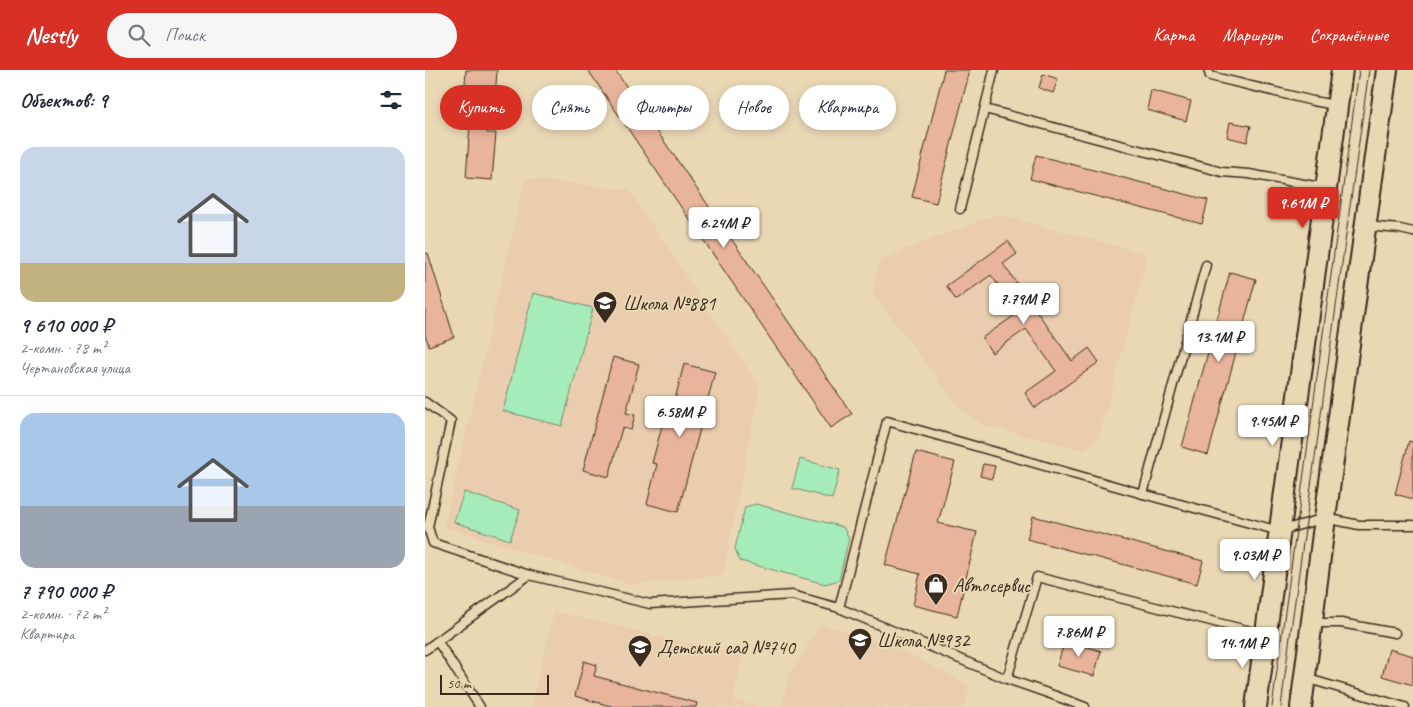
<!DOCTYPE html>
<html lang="ru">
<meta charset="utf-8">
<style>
body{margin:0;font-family:Caveat,sans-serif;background:#f6f6f7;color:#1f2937;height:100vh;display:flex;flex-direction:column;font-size:19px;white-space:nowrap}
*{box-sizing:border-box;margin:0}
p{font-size:16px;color:#747a83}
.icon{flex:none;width:28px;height:28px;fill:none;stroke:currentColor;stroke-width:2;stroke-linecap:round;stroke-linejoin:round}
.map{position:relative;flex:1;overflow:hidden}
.panel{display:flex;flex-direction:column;background:#fff;width:425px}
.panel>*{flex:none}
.top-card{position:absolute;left:15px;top:15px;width:475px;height:45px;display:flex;gap:10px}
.scale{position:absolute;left:15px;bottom:12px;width:109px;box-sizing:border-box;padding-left:5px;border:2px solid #3b2a1e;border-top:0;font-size:14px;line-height:18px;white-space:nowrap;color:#3b2a1e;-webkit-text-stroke:4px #ead8b5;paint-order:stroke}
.price{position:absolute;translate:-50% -42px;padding:0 11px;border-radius:5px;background:#fff;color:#222;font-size:16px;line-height:32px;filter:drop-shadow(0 1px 2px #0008)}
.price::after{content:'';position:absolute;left:50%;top:30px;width:15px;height:11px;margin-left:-8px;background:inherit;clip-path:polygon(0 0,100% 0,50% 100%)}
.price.current{background:#d93025;color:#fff}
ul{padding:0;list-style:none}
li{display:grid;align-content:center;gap:10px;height:265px;padding:0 20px}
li+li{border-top:1px solid #e0e1e3}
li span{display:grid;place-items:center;height:155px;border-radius:15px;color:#555}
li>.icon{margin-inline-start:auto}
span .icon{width:90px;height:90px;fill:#fffc;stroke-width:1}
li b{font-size:21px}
h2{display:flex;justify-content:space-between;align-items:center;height:60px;padding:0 20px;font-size:21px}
.pill{padding:0 18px;border-radius:22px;background:#fff;box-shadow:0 2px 8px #0003;font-size:18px;line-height:45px}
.pill.current{background:#d93025;color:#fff}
header{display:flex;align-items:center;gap:30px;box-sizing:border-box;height:70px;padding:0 25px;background:#d93025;color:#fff}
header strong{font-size:24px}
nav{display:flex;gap:28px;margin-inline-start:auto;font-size:18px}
.search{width:350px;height:45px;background:#f6f6f7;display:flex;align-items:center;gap:12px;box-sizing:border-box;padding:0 18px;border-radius:28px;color:#747a83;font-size:19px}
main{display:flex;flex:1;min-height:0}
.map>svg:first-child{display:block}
.built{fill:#eacdae}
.green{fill:#a6ecb9;stroke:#708b6c}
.building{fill:#e9b49c;stroke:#3b2a1e}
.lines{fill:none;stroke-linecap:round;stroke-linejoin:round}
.service-casing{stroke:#3b2a1e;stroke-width:11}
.secondary-casing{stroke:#3b2a1e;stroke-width:24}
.service{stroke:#ead8b5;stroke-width:8}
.secondary{stroke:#ead8b5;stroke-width:20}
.tram{stroke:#3b2a1e;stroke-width:1}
.labels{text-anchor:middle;stroke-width:4;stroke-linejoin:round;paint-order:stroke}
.poi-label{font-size:20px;fill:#3b2a1e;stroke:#ead8b5;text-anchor:start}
</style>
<header>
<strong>Nestly</strong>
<div class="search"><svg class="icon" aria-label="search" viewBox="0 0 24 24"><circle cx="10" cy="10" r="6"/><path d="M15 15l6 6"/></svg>Поиск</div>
<nav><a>Карта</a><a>Маршрут</a><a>Сохранённые</a></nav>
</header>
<main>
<section class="panel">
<h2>Объектов: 9<svg class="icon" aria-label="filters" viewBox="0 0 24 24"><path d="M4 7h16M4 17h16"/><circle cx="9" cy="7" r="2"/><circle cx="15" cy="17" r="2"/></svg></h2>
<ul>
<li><span style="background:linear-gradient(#c9d6e8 75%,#c2b280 0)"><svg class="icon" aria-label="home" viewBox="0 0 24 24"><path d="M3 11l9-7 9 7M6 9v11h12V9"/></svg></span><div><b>9 610 000 ₽</b><p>2-комн. · 78 m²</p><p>Чертановская улица</p></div></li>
<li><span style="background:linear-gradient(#a9c7e8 60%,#9aa5b1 0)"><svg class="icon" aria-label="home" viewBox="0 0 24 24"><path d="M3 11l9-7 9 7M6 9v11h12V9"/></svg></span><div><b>7 790 000 ₽</b><p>2-комн. · 72 m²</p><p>Квартира</p></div></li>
</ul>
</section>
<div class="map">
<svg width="988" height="637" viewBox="0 0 988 637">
<rect width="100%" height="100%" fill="#ead8b5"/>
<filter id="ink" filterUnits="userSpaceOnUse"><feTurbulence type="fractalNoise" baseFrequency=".02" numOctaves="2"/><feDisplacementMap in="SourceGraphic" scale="10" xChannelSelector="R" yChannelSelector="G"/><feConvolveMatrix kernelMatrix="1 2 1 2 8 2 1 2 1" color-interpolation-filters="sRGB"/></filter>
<g filter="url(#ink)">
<g class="built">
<polygon points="100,108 204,120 335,317 298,505 206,515 19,457"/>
<polygon points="571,144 723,184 674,368 659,380 560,356 535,339 447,222 454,190"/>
<polygon points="129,541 318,586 308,630 334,637 106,637"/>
<polygon points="396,554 468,576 545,615 540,637 356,637 364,605"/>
</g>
<g class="green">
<polygon points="108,223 168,238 137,356 78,341"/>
<polygon points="375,389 415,400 407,429 367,418"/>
<polygon points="39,422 95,440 85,470 29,452"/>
<polygon points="331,434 418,457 424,468 414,510 400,514 315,491 310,479 320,437"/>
</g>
<g class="building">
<polygon points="41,0 72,0 70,29 64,28 62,63 71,63 67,110 41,108 46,41 38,41"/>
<polygon points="163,0 190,0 427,344 406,358"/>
<polygon points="519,0 545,0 511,133 487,127"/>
<polygon points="618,4 633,9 628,23 614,18"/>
<polygon points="726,20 766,31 761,51 722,40"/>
<polygon points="805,52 826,56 822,72 802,67"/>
<polygon points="611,85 783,130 777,154 605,109"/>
<polygon points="583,171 592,184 578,194 647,291 664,278 674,292 610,338 600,323 631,301 601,259 567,283 557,268 593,243 566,205 531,230 521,216"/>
<polygon points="3,183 29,267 4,276 0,265 0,184"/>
<polygon points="805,202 831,209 783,385 757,377"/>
<polygon points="188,287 214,294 201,343 210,345 206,360 197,358 184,407 158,400"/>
<polygon points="259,294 290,302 253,442 222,434 232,394 227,393 237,356 244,331 249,333"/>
<polygon points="984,371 988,372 988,429 970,424"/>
<polygon points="491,382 530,392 513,453 552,462 532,546 488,535 495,504 460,495"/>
<polygon points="558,394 570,396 567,409 555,406"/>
<polygon points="608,446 778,491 772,514 602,469"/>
<polygon points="640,570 676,581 669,606 632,596"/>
<polygon points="964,579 988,586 988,615 957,606"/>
<polygon points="159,591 172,595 169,606 272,633 271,637 189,637 150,626"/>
</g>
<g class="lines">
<defs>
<g id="service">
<polyline points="783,0 785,6 888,31 910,35"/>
<polyline points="560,39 797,102 824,104 901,118"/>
<polyline points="535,139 569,0"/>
<polyline points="941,156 975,159 988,162"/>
<polyline points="0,332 26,351 3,457 8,473 104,505 225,534 367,525 414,538 582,609 628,625 660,637"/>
<polyline points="718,424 781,195"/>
<polyline points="414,538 462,351 718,424 854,461 900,448 934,455 988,455"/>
<polyline points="887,553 916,553 970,563"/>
<polyline points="13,572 55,637"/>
<polyline points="0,580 104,505"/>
<polyline points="880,608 980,637"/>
<polyline points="582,609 612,507 841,565"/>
</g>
<g id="secondary">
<polyline points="831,637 917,0"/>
<polyline points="876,637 900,448 962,0"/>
</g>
</defs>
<use href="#service" class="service-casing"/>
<use href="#secondary" class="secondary-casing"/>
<use href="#service" class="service"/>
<use href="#secondary" class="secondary"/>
<g class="tram">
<polyline points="847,637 934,0"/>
<polyline points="856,637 863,581 944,0"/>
</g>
</g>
</g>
<defs>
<symbol id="school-pin" viewBox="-11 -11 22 30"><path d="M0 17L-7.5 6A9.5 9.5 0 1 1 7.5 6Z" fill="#3b2a1e" stroke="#ead8b5"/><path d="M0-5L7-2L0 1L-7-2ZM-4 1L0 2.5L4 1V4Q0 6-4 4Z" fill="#fff"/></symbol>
<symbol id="shop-pin" viewBox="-11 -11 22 30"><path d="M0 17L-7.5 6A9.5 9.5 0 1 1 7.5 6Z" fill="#3b2a1e" stroke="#ead8b5"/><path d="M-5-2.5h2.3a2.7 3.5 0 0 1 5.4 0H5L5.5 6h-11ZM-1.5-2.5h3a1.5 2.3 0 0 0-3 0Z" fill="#fff"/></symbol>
</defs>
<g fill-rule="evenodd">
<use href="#school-pin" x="166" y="219" width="28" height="38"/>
<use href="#shop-pin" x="497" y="501" width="28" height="38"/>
<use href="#school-pin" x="421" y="556" width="28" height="38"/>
<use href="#school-pin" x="201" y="563" width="28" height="38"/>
</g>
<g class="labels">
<g class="poi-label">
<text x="198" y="240">Школа №881</text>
<text x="528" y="522">Автосервис</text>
<text x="452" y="577">Школа №932</text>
<text x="232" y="584">Детский сад №740</text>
</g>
</g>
</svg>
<div class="scale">50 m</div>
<b class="price current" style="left:878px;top:159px">9.61M ₽</b>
<b class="price" style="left:299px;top:179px">6.24M ₽</b>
<b class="price" style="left:599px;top:255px">7.79M ₽</b>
<b class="price" style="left:794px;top:293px">13.1M ₽</b>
<b class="price" style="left:255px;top:368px">6.58M ₽</b>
<b class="price" style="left:848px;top:377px">9.45M ₽</b>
<b class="price" style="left:830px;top:511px">9.03M ₽</b>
<b class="price" style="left:654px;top:588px">7.86M ₽</b>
<b class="price" style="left:818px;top:599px">14.1M ₽</b>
<div class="top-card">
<a class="pill current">Купить</a>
<a class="pill">Снять</a>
<a class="pill">Фильтры</a>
<a class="pill">Новое</a>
<a class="pill">Квартира</a>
</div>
</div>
</main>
